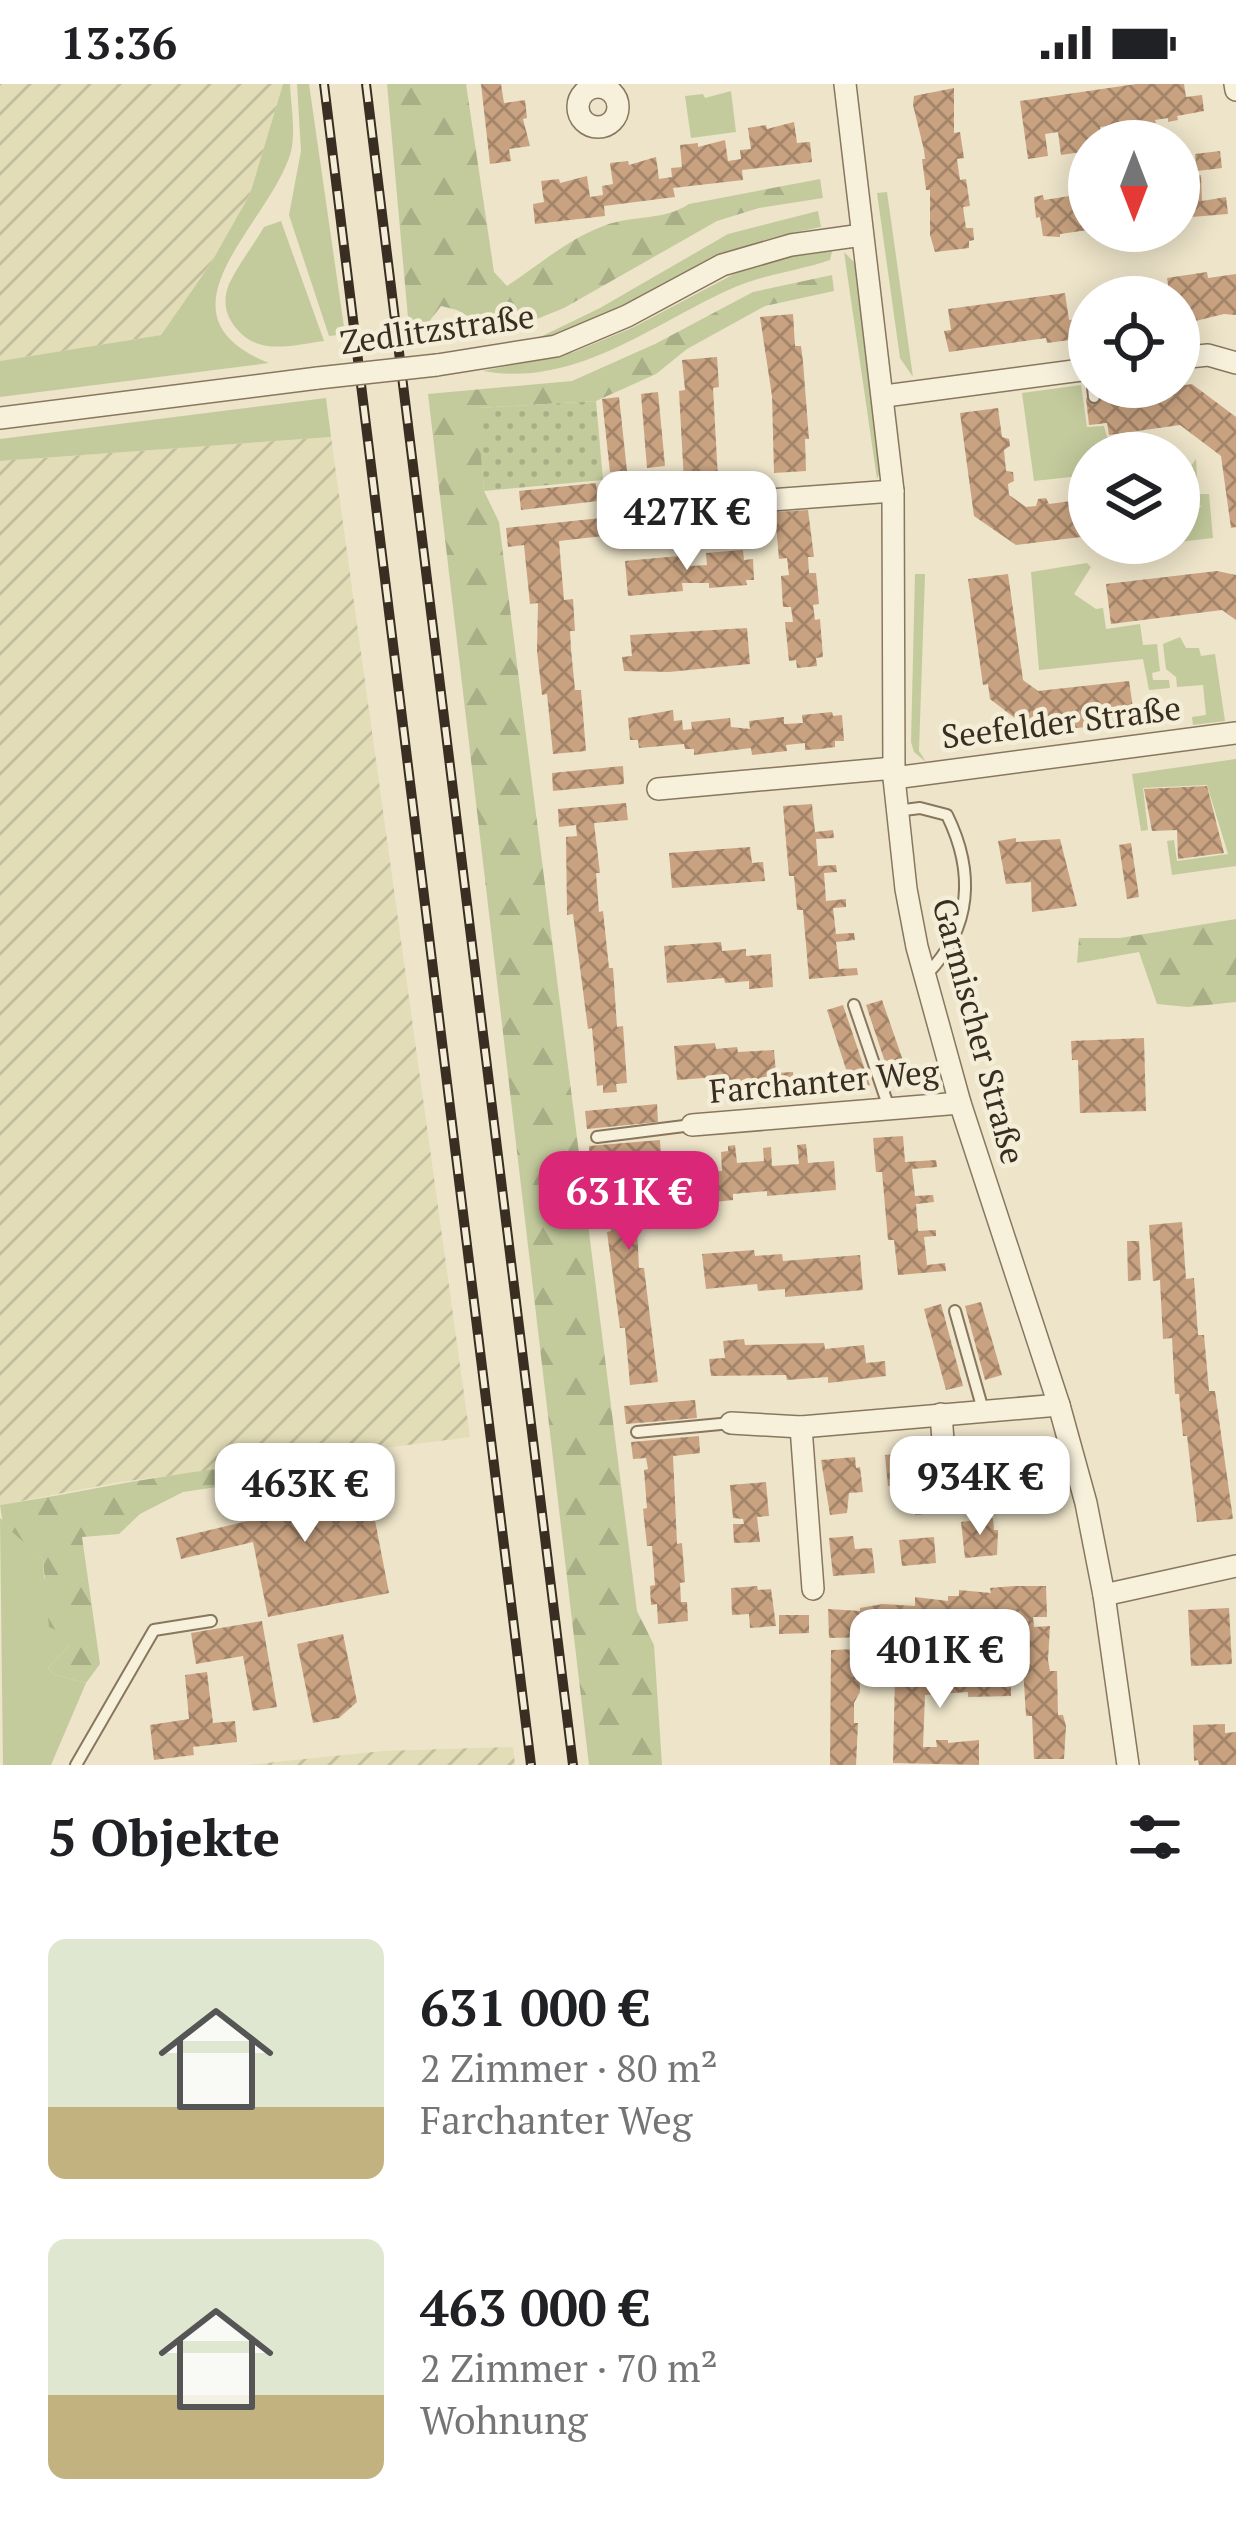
<!DOCTYPE html>
<html lang="de">
<meta charset="utf-8">
<style>
body{margin:0;font-family:"PT Serif",serif;background:#f2f2f2;color:#202124;height:100vh;display:flex;flex-direction:column;font-size:45px;white-space:nowrap}
*{box-sizing:border-box;margin:0}
p{font-size:39px;color:#757577}
.icon{flex:none;width:66px;height:66px;fill:none;stroke:currentColor;stroke-width:2;stroke-linecap:round;stroke-linejoin:round}
.map{position:relative;height:1681px;overflow:hidden}
.sheet{display:flex;flex-direction:column;background:#fff;flex:1}
.sheet>*{flex:none}
.needle{width:78px;rotate:180deg}
.fabs{position:absolute;left:1068px;top:36px;display:grid;gap:24px}
.fabs a{display:grid;place-items:center;width:132px;height:132px;border-radius:50%;background:#fff;box-shadow:0 6px 30px #0003;font-size:60px}
.price{position:absolute;translate:-50% -102px;padding:0 27px;border-radius:24px;background:#fff;color:#222;font-size:39px;line-height:78px;filter:drop-shadow(0 3px 6px #0008)}
.price::after{content:'';position:absolute;left:50%;top:72px;width:36px;height:27px;margin-left:-18px;background:inherit;clip-path:polygon(0 0,100% 0,50% 100%)}
.price.on{background:#db2777;color:#fff}
ul{padding:0;list-style:none}
li{display:flex;align-items:center;gap:36px;height:300px;padding:0 48px}
li span{display:grid;place-items:center;flex:none;width:336px;height:240px;border-radius:18px;color:#555}
li>.icon{margin-inline-start:auto}
span .icon{width:144px;height:144px;fill:#fffc;stroke-width:1}
li b{font-size:51px}
h2{display:flex;justify-content:space-between;align-items:center;height:144px;padding:0 48px;font-size:51px}
.status{display:flex;justify-content:space-between;align-items:center;height:84px;padding:0 60px;background:#fff;direction:ltr}
.status svg{height:33px;fill:currentColor}
.map>svg:first-child{display:block}
.farmland{fill:url(#farmland-furrows)}
.grass{fill:#c3cb9d}
.forest{fill:url(#forest-firs)}
.park{fill:url(#park-dots)}
.building{fill:url(#building-cross-hatch)}
.lines{fill:none;stroke-linecap:round;stroke-linejoin:round}
.lane-casing{stroke:#88775e;stroke-width:14}
.street-casing{stroke:#88775e;stroke-width:24}
.lane{stroke:#f7f1dc;stroke-width:10}
.street{stroke:#f7f1dc;stroke-width:21}
.rail-casing{stroke:#392e21;stroke-width:10}
.rail{stroke:#f4eed8;stroke-width:6;stroke-dasharray:18;stroke-linecap:butt}
.street-bridge-casing{stroke:#88775e;stroke-width:24;stroke-linecap:butt}
.street-bridge{stroke:#f7f1dc;stroke-width:21}
.labels{text-anchor:middle;stroke-width:9;stroke-linejoin:round;paint-order:stroke}
.street-label{font-size:33px;fill:#392e21;stroke:#f4eed8}
</style>
<div class="status"><b>13:36</b><svg viewBox="0 0 49 12"><path d="M0 12V9h3v3zM5 12V6h3v6zM10 12V3h3v9zM15 12V0h3v12zM26 1h20v11H26zM47 4h2v5h-2z"/></svg></div>
<div class="map">
<svg width="1236" height="1681" viewBox="0 0 1236 1681">
<defs>
<pattern id="farmland-furrows" width="10" height="10" patternUnits="userSpaceOnUse" patternTransform="scale(3)"><rect width="10" height="10" fill="#e2ddb7"/><path d="M-1 1l2-2M0 10L10 0M9 11l2-2" fill="none" stroke="#c3be9d"/></pattern>
<pattern id="forest-firs" width="22" height="20" patternUnits="userSpaceOnUse" patternTransform="scale(3)"><rect width="22" height="20" fill="#c3cb9d"/><path d="M5 1l3.5 6h-7zM16 11l3.5 6h-7z" fill="#a8af87"/></pattern>
<pattern id="park-dots" width="8" height="8" patternUnits="userSpaceOnUse" patternTransform="scale(3)"><rect width="8" height="8" fill="#c3cb9d"/><path d="M2 2h.1M6 6h.1" fill="none" stroke="#a8af87" stroke-width="1.8" stroke-linecap="round"/></pattern>
<pattern id="building-cross-hatch" width="8" height="8" patternUnits="userSpaceOnUse" patternTransform="scale(3)"><rect width="8" height="8" fill="#c9a381"/><path d="M0 0l8 8M0 8l8-8" fill="none" stroke="#a48569"/></pattern>
</defs>
<rect width="100%" height="100%" fill="#ede4c9"/>
<g class="farmland">
<polygon points="0,0 283,0 250,110 211,179 161,251 0,277"/>
<polygon points="331,353 470,1353 120,1398 0,1421 0,377"/>
<polygon points="513,1663 515,1681 247,1681 383,1667"/>
</g>
<g class="grass">
<path d="M283,0H290C291,23 297,53 289,74C263,146 150,231 269,279L0,313V277L161,251L211,179L250,110Z"/>
<polygon points="297,0 309,0 345,250 329,252 289,131 301,67"/>
<polygon points="731,7 736,48 691,54 685,12 703,10 705,14"/>
<polygon points="887,108 913,293 900,274 877,109"/>
<path d="M818,127L821,143C784,150 746,159 713,176C650,206 600,238 532,257L600,224L728,150Z"/>
<path d="M281,137L324,257C288,262 253,273 231,237C224,226 224,212 229,200C238,181 253,162 264,143Z"/>
<path d="M833,163L830,176C798,187 765,190 733,204C653,239 577,304 483,287L574,268L634,243L734,190L783,173Z"/>
<polygon points="844,168 857,181 884,381 877,395"/>
<polygon points="1081,301 1087,343 1104,342 1107,353 1130,351 1133,364 1145,363 1146,369 1089,369 1089,391 1034,397 1022,309"/>
<polygon points="326,314 331,353 0,377 0,355"/>
<polygon points="1196,375 1198,410 1209,410 1213,454 1179,458 1179,435 1188,440 1201,422 1179,406 1179,398"/>
<polygon points="1087,479 1091,483 1074,510 1096,525 1103,524 1106,545 1140,540 1143,561 1157,560 1160,587 1152,589 1153,596 1169,596 1170,604 1149,606 1143,575 1039,586 1031,488"/>
<polygon points="915,490 925,490 919,667 926,678 914,668 911,658"/>
<polygon points="1180,553 1186,564 1199,564 1201,572 1215,570 1225,637 1193,641 1192,633 1206,631 1203,601 1177,603 1176,593 1166,585 1163,560"/>
<polygon points="1236,675 1236,782 1172,791 1167,757 1174,756 1177,777 1228,770 1207,701 1143,704 1148,746 1141,747 1132,690"/>
<polygon points="0,1434 43,1475 44,1493 61,1546 71,1551 70,1561 48,1584 55,1591 86,1599 51,1681 3,1681"/>
</g>
<g class="forest">
<path d="M387,0H466L494,188L507,202C539,181 569,154 606,141C634,131 663,137 689,120L820,95L823,114L759,124L717,137L564,224L500,250L457,226L441,222L428,239L409,245Z"/>
<polygon points="832,191 834,207 765,222 687,265 656,290 596,317 478,324 484,407 499,438 637,1527 654,1561 662,1681 589,1681 428,310 572,297 655,260 753,208"/>
<polygon points="1236,835 1236,918 1188,923 1157,920 1139,868 1077,879 1079,854 1120,854"/>
<path d="M287,1379L314,1385L286,1393L183,1408L140,1430L119,1450L82,1453L100,1580L86,1599L55,1591L48,1584L70,1561V1552L49,1543L43,1475L3,1440L0,1421C96,1406 190,1383 287,1379Z"/>
</g>
<polygon class="park" points="596,317 603,396 484,407 477,324"/>
<g class="building">
<polygon points="481,0 501,0 504,19 525,16 527,34 523,35 530,62 509,65 511,77 490,80"/>
<polygon points="1136,0 1184,0 1186,13 1202,11 1204,27 1177,32 1178,36 1168,38 1168,34 1155,36 1156,39 1146,41 1145,37 1113,45 1113,41 1100,43 1102,57 1089,57 1089,67 1061,71 1058,48 1045,50 1048,72 1028,75 1020,17"/>
<polygon points="954,4 954,49 960,48 964,74 957,75 960,96 966,95 970,122 963,123 966,144 973,144 974,156 969,157 969,164 935,168 930,151 930,106 926,106 922,75 925,75 924,66 913,21 914,12"/>
<polygon points="794,38 797,59 810,58 812,78 742,86 743,96 673,104 675,113 604,122 605,132 535,140 533,120 544,118 541,97 559,95 560,99 587,92 590,113 603,111 602,102 613,100 610,79 628,77 629,81 656,73 659,95 672,93 671,84 682,83 680,61 698,59 698,63 725,56 728,77 741,75 740,66 751,65 748,44 766,41 767,45"/>
<polygon points="1220,67 1222,84 1197,87 1195,70"/>
<polygon points="1201,91 1202,117 1226,113 1228,130 1179,134 1179,96"/>
<polygon points="1089,109 1088,146 1060,150 1060,153 1043,152 1040,133 1036,134 1034,113 1043,111 1044,116"/>
<polygon points="1207,188 1208,194 1236,190 1236,231 1224,230 1179,241 1179,213 1170,213 1167,194"/>
<polygon points="1065,209 1069,236 1082,235 1085,254 1047,259 1046,254 949,268 944,247 951,246 948,225"/>
<polygon points="793,230 795,262 801,262 803,278 809,355 805,355 806,387 774,389 772,312 760,233"/>
<polygon points="717,273 719,303 713,304 718,395 684,398 679,307 685,306 682,276"/>
<polygon points="1192,300 1236,333 1236,443 1231,444 1221,372 1180,341 1109,351 1107,339 1089,341 1086,314"/>
<polygon points="658,308 665,382 647,384 641,310"/>
<polygon points="619,313 627,387 610,388 602,315"/>
<polygon points="998,324 1002,353 1009,355 1010,362 1004,366 1006,387 1013,388 1014,397 1008,400 1009,411 1026,423 1036,422 1038,415 1046,414 1049,420 1071,417 1072,410 1081,409 1084,415 1089,415 1089,452 1016,461 974,432 960,329"/>
<polygon points="596,399 598,417 521,426 519,407"/>
<polygon points="808,426 814,473 808,473 809,489 816,489 819,520 813,521 815,536 820,535 823,573 816,574 817,582 797,584 796,576 789,577 785,538 793,538 791,523 783,523 781,492 789,491 787,474 779,475 775,428"/>
<polygon points="601,434 603,452 559,457 564,516 573,515 575,547 570,547 571,565 575,606 581,606 586,667 553,670 547,610 542,611 537,567 538,519 530,520 524,461 508,463 506,444"/>
<polygon points="743,466 744,476 753,475 754,496 746,496 747,501 709,504 709,499 682,499 683,507 628,512 625,477 679,472 689,473 690,482 707,481 706,469"/>
<polygon points="1217,487 1236,491 1236,536 1222,526 1111,540 1106,500"/>
<polygon points="1008,490 1023,596 1038,607 1129,597 1135,637 1044,648 1043,643 1029,645 990,615 988,600 983,601 968,495"/>
<polygon points="747,544 750,580 669,588 624,587 622,573 632,572 630,551"/>
<polygon points="673,626 674,637 682,636 683,646 692,645 691,638 730,634 731,643 750,645 749,637 784,633 784,640 803,639 802,631 832,628 833,632 842,631 844,657 835,657 835,663 820,665 805,666 805,659 786,661 787,667 752,671 751,664 694,671 694,665 685,665 684,660 639,664 638,656 630,656 628,634"/>
<polygon points="623,682 624,700 553,707 552,689"/>
<polygon points="1207,702 1224,769 1178,775 1177,746 1152,747 1144,705"/>
<polygon points="626,719 628,736 594,739 600,789 596,789 599,828 603,827 609,884 613,884 617,943 623,942 627,999 616,1000 617,1008 603,1009 603,1001 597,1002 592,944 588,945 573,830 567,831 566,753 577,752 576,741 559,743 558,725"/>
<polygon points="812,720 815,748 833,746 834,754 816,755 818,782 836,781 837,788 824,789 826,817 846,815 846,823 833,824 836,850 854,849 855,856 836,858 839,885 857,884 858,891 809,895 803,826 797,826 794,792 789,792 783,722"/>
<polygon points="1016,754 1016,758 1060,755 1077,822 1032,828 1031,798 1006,800 998,757"/>
<polygon points="1131,759 1139,813 1127,815 1119,761"/>
<polygon points="750,763 752,779 763,778 765,797 672,804 669,769"/>
<polygon points="721,858 722,867 746,865 746,872 771,870 773,903 749,905 749,897 725,899 724,894 667,899 664,862"/>
<polygon points="882,916 907,988 890,993 866,921"/>
<polygon points="843,921 870,1001 853,1007 827,926"/>
<polygon points="1144,954 1146,1027 1080,1029 1078,976 1072,976 1071,957"/>
<polygon points="715,959 716,965 737,963 738,968 774,966 776,989 793,988 794,1004 775,1005 775,1000 740,1002 740,995 718,997 717,993 677,996 674,962"/>
<polygon points="657,1020 658,1038 587,1045 585,1027"/>
<polygon points="903,1052 905,1078 936,1076 937,1083 912,1085 915,1112 933,1111 934,1118 916,1120 918,1147 936,1146 936,1152 924,1153 927,1181 945,1179 946,1187 898,1191 894,1156 888,1156 882,1088 876,1088 873,1054"/>
<polygon points="660,1056 661,1074 634,1077 640,1145 637,1145 639,1184 644,1184 658,1298 630,1301 625,1244 620,1244 607,1148 611,1147 606,1089 617,1088 616,1078 590,1081 589,1062"/>
<polygon points="806,1060 808,1079 834,1077 836,1106 767,1112 767,1107 733,1110 733,1116 697,1120 694,1089 722,1087 721,1068 728,1067 728,1062 735,1061 737,1079 764,1077 763,1064 771,1063 772,1082 799,1080 797,1061"/>
<polygon points="1182,1138 1186,1195 1194,1194 1198,1251 1204,1251 1209,1307 1215,1307 1233,1435 1197,1438 1187,1352 1183,1352 1179,1310 1175,1310 1172,1254 1163,1255 1160,1196 1153,1197 1149,1141"/>
<polygon points="1127,1157 1139,1157 1141,1196 1128,1197"/>
<polygon points="754,1166 755,1172 782,1170 783,1177 860,1171 863,1206 785,1213 785,1205 758,1207 757,1200 706,1205 702,1170"/>
<polygon points="981,1218 1002,1291 985,1296 965,1222"/>
<polygon points="941,1220 963,1302 946,1306 924,1225"/>
<polygon points="744,1255 745,1261 824,1259 825,1265 864,1261 866,1279 885,1277 886,1292 828,1299 828,1293 787,1296 786,1291 711,1292 709,1275 725,1274 723,1257"/>
<polygon points="695,1316 697,1334 626,1340 624,1322"/>
<polygon points="699,1352 700,1369 673,1372 677,1460 682,1459 685,1498 680,1499 681,1518 687,1518 688,1537 658,1540 657,1520 651,1521 650,1502 655,1501 652,1462 647,1462 643,1425 647,1424 644,1386 648,1385 646,1374 633,1375 631,1358"/>
<polygon points="990,1352 997,1381 993,1381 993,1389 983,1390 984,1425 959,1427 959,1354"/>
<polygon points="923,1368 926,1399 888,1402 885,1371"/>
<polygon points="855,1373 856,1384 860,1383 863,1408 849,1409 847,1429 830,1431 821,1376"/>
<polygon points="303,1394 307,1413 368,1400 389,1509 268,1533 253,1458 181,1475 176,1454 248,1437 242,1406"/>
<polygon points="766,1398 769,1432 757,1433 760,1458 734,1459 733,1440 744,1440 743,1435 733,1434 730,1401"/>
<polygon points="929,1404 932,1429 915,1431 913,1405"/>
<polygon points="993,1434 994,1446 998,1446 997,1471 965,1474 961,1438"/>
<polygon points="853,1452 855,1465 872,1464 875,1489 833,1492 829,1454"/>
<polygon points="934,1453 936,1479 902,1482 899,1456"/>
<polygon points="757,1502 758,1506 771,1505 776,1542 750,1544 749,1530 732,1531 731,1504"/>
<polygon points="1014,1502 1046,1502 1047,1533 1033,1533 1034,1543 1050,1542 1048,1576 1050,1587 1057,1587 1058,1631 1063,1631 1066,1642 1064,1675 1034,1675 1032,1632 1026,1632 1020,1534 959,1536 959,1542 915,1543 915,1552 829,1554 828,1525 860,1527 860,1524 883,1520 915,1522 915,1513 948,1517 948,1512 959,1512 959,1506 991,1509 990,1504"/>
<polygon points="1229,1524 1232,1580 1191,1582 1188,1526"/>
<polygon points="779,1531 809,1531 809,1549 779,1550"/>
<polygon points="262,1537 277,1623 253,1627 243,1572 196,1580 191,1549"/>
<polygon points="343,1550 357,1618 339,1634 313,1639 297,1560"/>
<polygon points="859,1565 860,1608 854,1619 854,1639 858,1639 856,1681 830,1681 831,1566"/>
<polygon points="967,1580 967,1584 978,1583 978,1587 1010,1582 1011,1612 968,1613 968,1608 925,1611 923,1663 937,1663 936,1656 948,1656 948,1659 979,1656 979,1681 893,1679 895,1592 923,1592 922,1581"/>
<polygon points="207,1588 213,1639 235,1637 237,1658 193,1663 194,1671 154,1676 150,1641 189,1635 185,1591"/>
<polygon points="1225,1640 1225,1649 1236,1648 1236,1681 1199,1681 1198,1676 1194,1677 1193,1641"/>
</g>
<g class="lines">
<defs>
<g id="lane">
<polyline points="1093,303 1094,313"/>
<path d="M896,727L920,724L947,731C975,788 972,844 927,890"/>
<polyline points="854,921 889,1024"/>
<polyline points="597,1053 692,1041"/>
<polyline points="955,1227 983,1326"/>
<polyline points="637,1348 731,1339"/>
<polyline points="76,1681 154,1546 211,1537"/>
</g>
<g id="street">
<polyline points="845,0 893,407 894,694 906,805 917,863 960,1019 1059,1321 1086,1419 1104,1511 1128,1681"/>
<polyline points="1235,0 1236,6"/>
<circle cx="598" cy="23" r="20"/>
<polyline points="1179,274 1208,271 1236,279"/>
<polyline points="437,281 556,262 627,232 722,181 791,161 862,151"/>
<polyline points="885,312 1089,285"/>
<polyline points="0,334 318,294"/>
<polyline points="637,421 662,424 893,407"/>
<polyline points="894,694 1236,649"/>
<polyline points="658,705 894,684"/>
<polyline points="692,1041 960,1019"/>
<polyline points="941,1330 947,1411"/>
<polyline points="731,1339 801,1343 1059,1321"/>
<polyline points="801,1343 813,1505"/>
<polyline points="1104,1511 1236,1482"/>
</g>
</defs>
<use href="#lane" class="lane-casing"/>
<use href="#street" class="street-casing"/>
<use href="#lane" class="lane"/>
<use href="#street" class="street"/>
<defs>
<g id="rail">
<polyline points="324,0 531,1681"/>
<polyline points="366,0 573,1681"/>
</g>
</defs>
<use href="#rail" class="rail-casing"/>
<use href="#rail" class="rail"/>
<defs>
<polyline id="street-bridge" points="318,294 437,281"/>
</defs>
<use href="#street-bridge" class="street-bridge-casing"/>
<use href="#street-bridge" class="street-bridge"/>
</g>
<g class="labels">
<g class="street-label">
<text transform="translate(437 245) rotate(-8)" y="12">Zedlitzstraße</text>
<text transform="translate(1061 638) rotate(-7)" y="12">Seefelder Straße</text>
<text transform="translate(979 947) rotate(75)" y="12">Garmischer Straße</text>
<text transform="translate(824 997) rotate(-5)" y="12">Farchanter Weg</text>
</g>
</g>
</svg>
<div class="fabs">
<a><svg class="needle" viewBox="-14 -14 28 28"><path d="M0-13l5 13h-10z" fill="#e53935"/><path d="M0 13l5-13h-10z" fill="#757577"/></svg></a>
<a><svg class="icon" aria-label="locate" viewBox="0 0 24 24"><circle cx="12" cy="12" r="6"/><path d="M12 2v4M12 18v4M2 12h4M18 12h4"/></svg></a>
<a><svg class="icon" aria-label="layers" viewBox="0 0 24 24"><path d="M12 4l9 5-9 5-9-5zM3 14l9 5 9-5"/></svg></a>
</div>
<b class="price" style="left:687px;top:489px">427K €</b>
<b class="price on" style="left:629px;top:1169px">631K €</b>
<b class="price" style="left:980px;top:1454px">934K €</b>
<b class="price" style="left:305px;top:1461px">463K €</b>
<b class="price" style="left:940px;top:1627px">401K €</b>
</div>
<section class="sheet">
<h2>5 Objekte<svg class="icon" aria-label="filters" viewBox="0 0 24 24"><path d="M4 7h16M4 17h16"/><circle cx="9" cy="7" r="2"/><circle cx="15" cy="17" r="2"/></svg></h2>
<ul>
<li><span style="background:linear-gradient(#dfe7d0 70%,#c2b280 0)"><svg class="icon" aria-label="home" viewBox="0 0 24 24"><path d="M3 11l9-7 9 7M6 9v11h12V9"/></svg></span><div><b>631 000 €</b><p>2 Zimmer · 80 m²</p><p>Farchanter Weg</p></div></li>
<li><span style="background:linear-gradient(#dfe7d0 65%,#c2b280 0)"><svg class="icon" aria-label="home" viewBox="0 0 24 24"><path d="M3 11l9-7 9 7M6 9v11h12V9"/></svg></span><div><b>463 000 €</b><p>2 Zimmer · 70 m²</p><p>Wohnung</p></div></li>
</ul>
</section>
